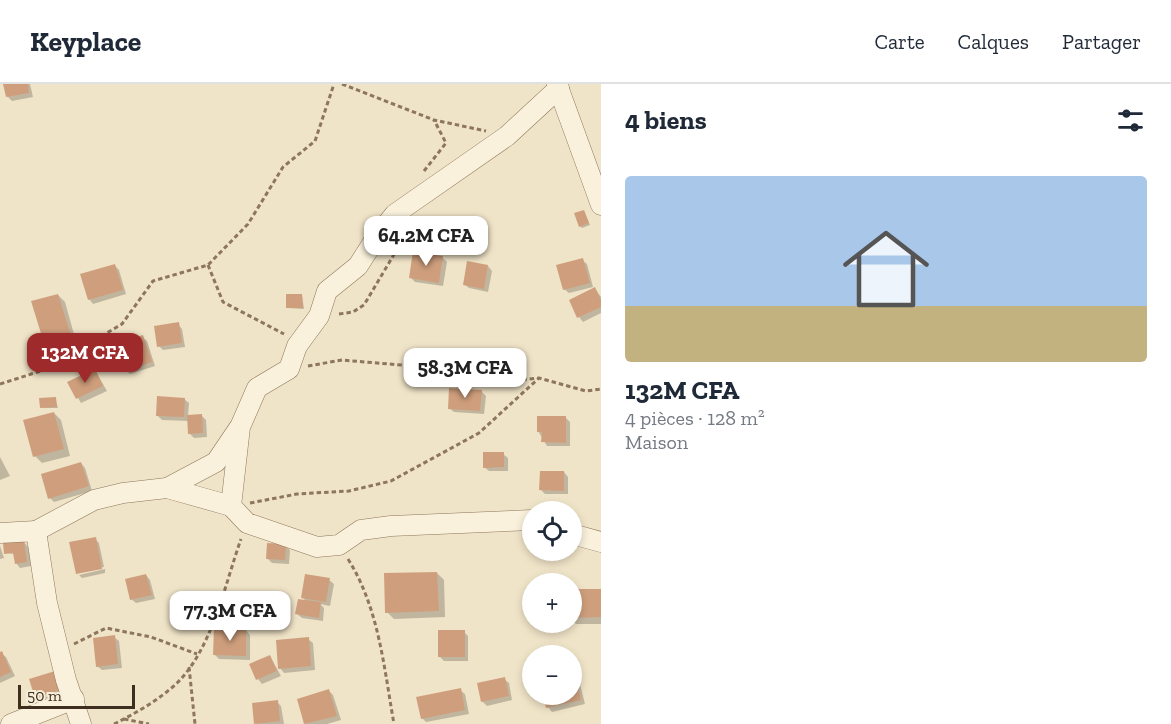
<!DOCTYPE html>
<html lang="fr">
<meta charset="utf-8">
<style>
body{margin:0;font-family:"Zilla Slab",serif;background:#f6f6f7;color:#1f2937;height:100vh;display:flex;flex-direction:column;font-size:22px;white-space:nowrap}
*{box-sizing:border-box;margin:0}
p{font-size:20px;color:#747a83}
.icon{flex:none;width:33px;height:33px;fill:none;stroke:currentColor;stroke-width:2;stroke-linecap:round;stroke-linejoin:round}
.map{position:relative;flex:1;overflow:hidden}
.details{display:flex;flex-direction:column;background:#fff;width:570px}
.details>*{flex:none}
.tools{position:absolute;left:522px;top:417px;display:grid;gap:12px}
.tools a{display:grid;place-items:center;width:60px;height:60px;border-radius:50%;background:#fff;box-shadow:0 3px 9px #0003;font-size:30px}
.scale{position:absolute;left:18px;bottom:15px;width:117px;box-sizing:border-box;padding-left:6px;border:3px solid #3d2e20;border-top:0;font-size:16px;line-height:21px;white-space:nowrap;color:#3d2e20;-webkit-text-stroke:4px #f7eed8;paint-order:stroke}
.price{position:absolute;translate:-50% -51px;padding:0 14px;border-radius:12px;background:#fff;color:#222;font-size:20px;line-height:39px;filter:drop-shadow(0 2px 3px #0008)}
.price::after{content:'';position:absolute;left:50%;top:36px;width:18px;height:14px;margin-left:-9px;background:inherit;clip-path:polygon(0 0,100% 0,50% 100%)}
.price.on{background:#9e2a2b;color:#fff}
ul{padding:0;list-style:none}
li{display:grid;align-content:center;gap:12px;height:318px;padding:0 24px}
li span{display:grid;place-items:center;height:186px;border-radius:6px;color:#555}
li>.icon{margin-inline-start:auto}
span .icon{width:108px;height:108px;fill:#fffc;stroke-width:1}
li b{font-size:26px}
h2{display:flex;justify-content:space-between;align-items:center;height:72px;padding:0 24px;font-size:26px}
header{display:flex;align-items:center;gap:36px;box-sizing:border-box;height:84px;padding:0 30px;background:#fff;border-bottom:2px solid #e0e1e3}
header strong{font-size:28px}
nav{display:flex;gap:33px;margin-inline-start:auto;font-size:21px}
main{display:flex;flex:1;min-height:0}
.map>svg:first-child{display:block}
.shadow{fill:#0003}
.building{fill:#cf9f7d}
.lines{fill:none;stroke-linecap:round;stroke-linejoin:round}
.minor-casing{stroke:#8d765c;stroke-width:21}
.path{stroke:#8d765c;stroke-width:3;stroke-dasharray:4.5 3;stroke-linecap:butt}
.minor{stroke:#faf1dc;stroke-width:20}
</style>
<header>
<strong>Keyplace</strong>
<nav><a>Carte</a><a>Calques</a><a>Partager</a></nav>
</header>
<main>
<div class="map">
<svg width="601" height="640" viewBox="0 0 601 640">
<rect width="100%" height="100%" fill="#f0e4c8"/>
<g class="shadow">
<polygon points="5,0 30,0 33,13 12,17 7,12"/>
<polygon points="584,127 590,141 582,144 580,142"/>
<polygon points="414,169 443,174 447,178 443,202 415,198 410,193"/>
<polygon points="582,176 587,180 593,203 569,209 564,205"/>
<polygon points="115,182 119,186 126,210 93,220 89,215"/>
<polygon points="488,182 492,187 488,208 469,204 464,200"/>
<polygon points="595,205 601,213 601,229 583,238 579,233"/>
<polygon points="58,211 65,218 79,268 55,275 48,268"/>
<polygon points="302,211 304,225 287,224"/>
<polygon points="178,240 182,245 185,263 163,266 159,262"/>
<polygon points="142,253 147,257 155,282 130,290 125,286"/>
<polygon points="95,286 107,307 81,319 69,299"/>
<polygon points="481,307 486,312 484,330 454,328 449,324"/>
<polygon points="55,314 58,324 42,324"/>
<polygon points="184,315 189,319 188,332 201,331 206,336 207,353 194,354 190,350 189,337 162,336 157,331"/>
<polygon points="54,329 61,336 70,372 42,379 35,372"/>
<polygon points="566,334 570,338 570,362 547,362 538,347"/>
<polygon points="503,370 508,374 508,387 489,387 484,383"/>
<polygon points="0,373 10,392 0,396"/>
<polygon points="81,379 85,384 92,407 54,418 50,414"/>
<polygon points="564,388 568,393 568,410 545,410 541,406"/>
<polygon points="95,455 99,459 104,483 78,488 78,490 77,489"/>
<polygon points="24,458 28,463 31,482 20,484 16,479 15,470 6,469"/>
<polygon points="0,462 4,474 0,475"/>
<polygon points="285,462 290,466 289,480 272,479 267,474"/>
<polygon points="105,485 105,489 82,494 79,491"/>
<polygon points="437,489 444,496 445,533 394,535 387,528"/>
<polygon points="146,491 150,496 155,515 136,519 131,515"/>
<polygon points="329,496 334,500 330,522 320,520 324,524 323,537 302,534 297,530 307,518 302,513"/>
<polygon points="601,506 601,540 576,540 572,536 572,507"/>
<polygon points="246,546 250,551 250,576 219,575 214,570"/>
<polygon points="464,548 468,552 468,577 444,577 439,572"/>
<polygon points="114,553 119,557 122,584 102,586 97,582"/>
<polygon points="308,555 313,559 315,586 284,589 280,584"/>
<polygon points="0,569 6,573 15,592 0,599"/>
<polygon points="270,572 281,592 262,600 258,595"/>
<polygon points="55,589 65,611 41,618 37,614 31,596"/>
<polygon points="575,591 579,596 585,620 552,628 548,623 572,610 572,592"/>
<polygon points="504,595 509,599 512,616 487,622 482,617"/>
<polygon points="460,606 465,610 469,630 426,638 422,634"/>
<polygon points="329,607 333,611 341,636 327,640 306,640 299,616"/>
<polygon points="277,618 281,622 284,640 256,640"/>
</g>
<g class="building">
<polygon points="3,0 28,0 29,9 6,13"/>
<polygon points="584,126 589,139 579,143 574,129"/>
<polygon points="413,167 443,172 439,199 409,194"/>
<polygon points="583,174 590,199 563,206 556,181"/>
<polygon points="467,177 488,181 484,205 463,201"/>
<polygon points="115,180 123,206 88,216 80,190"/>
<polygon points="595,203 601,216 601,223 577,234 569,216"/>
<polygon points="58,210 74,261 47,269 31,217"/>
<polygon points="286,210 302,210 303,224 286,224"/>
<polygon points="179,238 182,259 157,263 154,242"/>
<polygon points="143,251 152,278 124,287 115,260"/>
<polygon points="95,285 103,302 76,315 67,298"/>
<polygon points="449,304 482,306 480,327 448,325"/>
<polygon points="157,312 185,314 184,333 156,332"/>
<polygon points="56,313 57,323 40,324 39,314"/>
<polygon points="54,328 64,365 33,373 23,336"/>
<polygon points="202,330 203,349 188,350 187,331"/>
<polygon points="537,332 566,332 566,359 541,358 542,348 537,348"/>
<polygon points="483,368 504,368 504,383 483,384"/>
<polygon points="81,378 89,402 48,415 41,390"/>
<polygon points="540,387 564,387 564,407 539,406"/>
<polygon points="96,453 102,485 76,490 69,458"/>
<polygon points="24,457 27,478 15,480 13,469 4,470 3,459"/>
<polygon points="267,459 286,460 285,476 266,475"/>
<polygon points="437,488 439,527 385,529 384,489"/>
<polygon points="146,490 152,511 130,516 125,495"/>
<polygon points="305,490 330,494 326,518 301,514"/>
<polygon points="572,505 601,505 601,533 572,534"/>
<polygon points="298,515 321,518 319,534 295,530"/>
<polygon points="214,544 246,545 246,572 213,571"/>
<rect x="438" y="546" width="27" height="27"/>
<polygon points="115,551 118,580 96,583 93,554"/>
<polygon points="309,553 311,582 278,585 276,556"/>
<polygon points="2,567 11,588 0,593 0,568"/>
<polygon points="270,571 277,587 256,596 249,580"/>
<polygon points="55,587 61,606 35,614 29,595"/>
<polygon points="575,590 581,616 546,624 543,610 572,610 572,591"/>
<polygon points="505,593 509,612 481,618 477,599"/>
<polygon points="461,604 465,626 421,635 416,613"/>
<polygon points="329,605 337,632 304,640 297,615"/>
<polygon points="278,616 280,637 254,640 252,619"/>
</g>
<g class="lines">
<defs>
<g id="minor">
<polyline points="557,0 601,121"/>
<polyline points="167,404 216,378 239,344"/>
<polyline points="532,436 391,442 361,446 339,461 317,463 247,439 231,422 240,343 257,304 289,285 297,262 319,232 327,207 358,182 377,152 395,130 507,52 559,4"/>
<polyline points="36,447 94,416 123,409 167,404 231,422"/>
<polyline points="0,449 36,447 47,519 66,596 81,640"/>
<polyline points="572,450 601,458"/>
<polyline points="11,640 74,615"/>
</g>
</defs>
<use href="#minor" class="minor-casing"/>
<g class="path">
<polyline points="342,0 434,36 486,47"/>
<polyline points="424,87 446,59 434,36"/>
<polyline points="208,181 223,218 284,250"/>
<polyline points="339,230 353,228 364,221 412,140"/>
<polyline points="308,282 342,276 424,283 462,296 493,299 539,294 586,307 601,305"/>
<polyline points="0,300 44,286 122,240 153,197 208,181 248,140 283,83 315,57 334,0"/>
<polyline points="250,419 297,410 349,407 391,397 479,349 539,294"/>
<path d="M348,475C379,524 384,584 394,640"/>
<polyline points="74,560 106,544 151,553 197,570"/>
<polyline points="189,583 195,640"/>
<polyline points="124,635 149,640"/>
<path d="M114,640C136,629 159,616 177,599C212,565 225,500 241,455"/>
</g>
<use href="#minor" class="minor"/>
</g>
</svg>
<div class="tools">
<a><svg class="icon" aria-label="locate" viewBox="0 0 24 24"><circle cx="12" cy="12" r="6"/><path d="M12 2v4M12 18v4M2 12h4M18 12h4"/></svg></a>
<a>+</a>
<a>−</a>
</div>
<div class="scale">50 m</div>
<b class="price" style="left:426px;top:183px">64.2M CFA</b>
<b class="price on" style="left:85px;top:300px">132M CFA</b>
<b class="price" style="left:465px;top:315px">58.3M CFA</b>
<b class="price" style="left:230px;top:558px">77.3M CFA</b>
</div>
<section class="details">
<h2>4 biens<svg class="icon" aria-label="filters" viewBox="0 0 24 24"><path d="M4 7h16M4 17h16"/><circle cx="9" cy="7" r="2"/><circle cx="15" cy="17" r="2"/></svg></h2>
<ul>
<li><span style="background:linear-gradient(#a9c7e8 70%,#c2b280 0)"><svg class="icon" aria-label="home" viewBox="0 0 24 24"><path d="M3 11l9-7 9 7M6 9v11h12V9"/></svg></span><div><b>132M CFA</b><p>4 pièces · 128 m²</p><p>Maison</p></div></li>
</ul>
</section>
</main>
